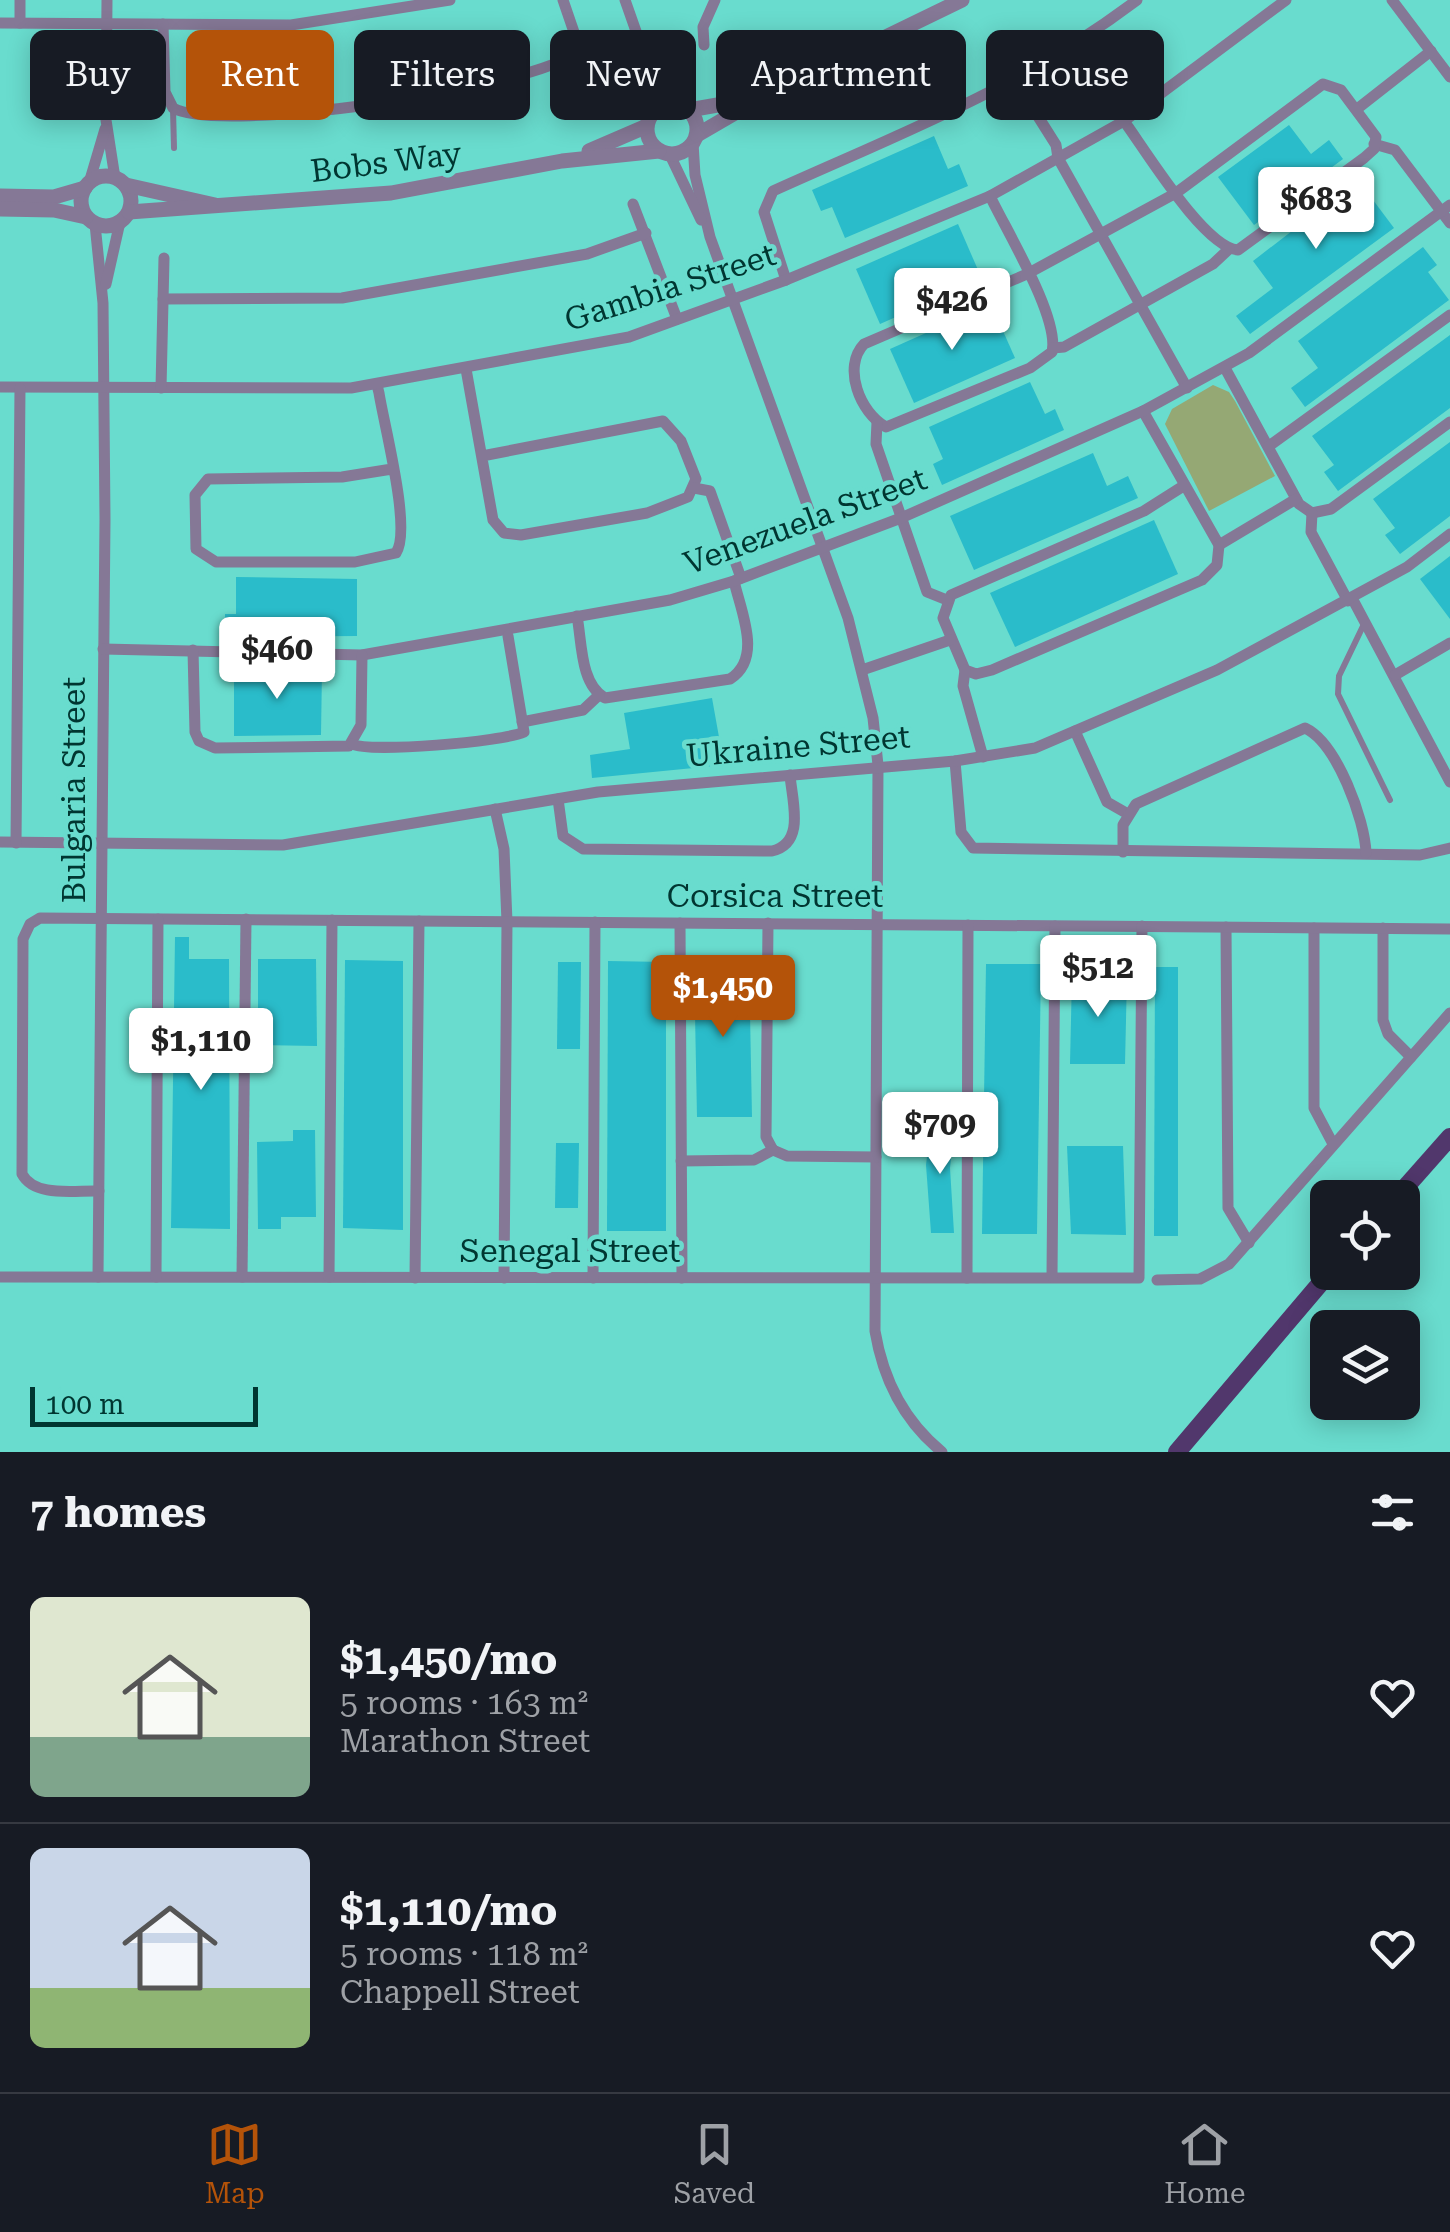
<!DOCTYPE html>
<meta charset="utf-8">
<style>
body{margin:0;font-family:"Roboto Serif",serif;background:#20242c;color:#f1f3f6;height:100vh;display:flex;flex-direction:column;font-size:38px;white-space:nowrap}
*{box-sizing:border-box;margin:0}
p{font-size:32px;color:#9ea1a6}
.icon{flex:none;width:55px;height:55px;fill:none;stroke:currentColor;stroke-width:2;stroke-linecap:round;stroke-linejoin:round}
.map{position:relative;height:1452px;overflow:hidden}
.side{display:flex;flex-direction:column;background:#171b24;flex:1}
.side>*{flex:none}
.guide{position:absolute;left:30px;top:30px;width:1390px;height:90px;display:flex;gap:20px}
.controls{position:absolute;left:1310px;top:1180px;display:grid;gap:20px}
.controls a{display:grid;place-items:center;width:110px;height:110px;border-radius:15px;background:#171b24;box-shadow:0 5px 25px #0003;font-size:50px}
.scale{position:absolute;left:30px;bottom:25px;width:228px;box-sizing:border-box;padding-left:10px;border:5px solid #003631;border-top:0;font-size:28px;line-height:35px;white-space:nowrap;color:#003631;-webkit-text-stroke:8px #69dcce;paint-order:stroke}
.price{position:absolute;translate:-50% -85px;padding:0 22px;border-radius:10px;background:#fff;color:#222;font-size:32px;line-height:65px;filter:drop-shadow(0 2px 5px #0008)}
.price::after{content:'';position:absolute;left:50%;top:60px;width:30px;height:22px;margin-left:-15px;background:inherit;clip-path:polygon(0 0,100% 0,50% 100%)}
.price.selected{background:#b45309;color:#fff}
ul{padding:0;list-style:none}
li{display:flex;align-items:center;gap:30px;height:250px;padding:0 30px}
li+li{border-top:2px solid #363941}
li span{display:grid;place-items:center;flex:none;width:280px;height:200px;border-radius:15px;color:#555}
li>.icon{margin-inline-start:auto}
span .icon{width:120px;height:120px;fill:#fffc;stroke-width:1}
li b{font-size:42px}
h2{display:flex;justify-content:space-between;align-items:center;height:120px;padding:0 30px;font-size:42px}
.pill{padding:0 35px;border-radius:15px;background:#171b24;box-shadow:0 5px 25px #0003;font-size:35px;line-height:90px}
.pill.selected{background:#b45309;color:#fff}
.tabs{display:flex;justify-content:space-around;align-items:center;height:140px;border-top:2px solid #363941;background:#171b24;font-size:28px;color:#9ea1a6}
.tabs a{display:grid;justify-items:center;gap:5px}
.tabs .selected{color:#b45309}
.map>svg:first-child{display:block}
.green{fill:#95a874}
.building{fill:#2abcca}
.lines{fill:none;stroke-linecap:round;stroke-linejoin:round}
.service{stroke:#857896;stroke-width:6}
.minor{stroke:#857896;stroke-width:11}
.tertiary{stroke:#857896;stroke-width:15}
.primary{stroke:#51376c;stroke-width:18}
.labels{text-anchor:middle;stroke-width:9;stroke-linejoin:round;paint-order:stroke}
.street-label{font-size:32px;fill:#003631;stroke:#69dcce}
</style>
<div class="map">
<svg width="1450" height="1452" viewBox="0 0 1450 1452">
<rect width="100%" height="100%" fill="#69dcce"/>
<polygon class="green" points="1213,385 1229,392 1235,401 1275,476 1209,511 1165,424 1172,409"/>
<g class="building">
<polygon points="1289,125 1311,154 1329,140 1343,159 1254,225 1218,177"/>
<polygon points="934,136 948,169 959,164 968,186 845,238 832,207 821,211 812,190"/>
<polygon points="1358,180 1394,228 1250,334 1236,316 1273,288 1253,261"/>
<polygon points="958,224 982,279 880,324 856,269"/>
<polygon points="1423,247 1437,265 1428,272 1449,300 1305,407 1291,388 1318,368 1298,341"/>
<polygon points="991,304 1015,358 914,403 890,349"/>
<polygon points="1450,335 1450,408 1338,491 1324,472 1334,465 1312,436"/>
<polygon points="1030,382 1045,414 1055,409 1064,430 942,485 933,464 943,459 929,427"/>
<polygon points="1450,442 1450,516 1400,554 1385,535 1395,528 1373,499"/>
<polygon points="1093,453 1107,486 1128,476 1138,498 974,570 950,516"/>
<polygon points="1154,520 1178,574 1015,647 990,593"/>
<polygon points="1450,556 1450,619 1420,579"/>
<polygon points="236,577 357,579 357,636 225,637 225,614 236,614"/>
<polygon points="234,668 322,670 321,735 234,736"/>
<polygon points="712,698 724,765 592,778 590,755 630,749 624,713"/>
<polygon points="175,937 189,937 189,959 229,959 230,1229 171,1228"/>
<polygon points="258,959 316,959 317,1046 258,1045"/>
<polygon points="345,960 403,961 403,1230 343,1228"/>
<polygon points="608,961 666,962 666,1231 607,1231"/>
<polygon points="558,962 581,962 580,1049 557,1049"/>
<polygon points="694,962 749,962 752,1117 697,1117"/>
<polygon points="986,964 1041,964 1037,1234 982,1234"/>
<polygon points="1155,967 1178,967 1178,1236 1154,1236"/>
<polygon points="1072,976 1127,976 1125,1064 1070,1064"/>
<polygon points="931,1122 955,1122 950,1168 954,1233 931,1233 926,1165"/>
<polygon points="293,1130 315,1130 316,1217 281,1217 281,1229 258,1229 257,1142 293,1141"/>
<polygon points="556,1143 579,1143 578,1208 555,1208"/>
<polygon points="1067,1146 1123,1146 1126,1235 1071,1234"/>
</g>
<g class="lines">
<g class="service">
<polyline points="575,54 592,97"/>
<polyline points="173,109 174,148"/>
<polyline points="1364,624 1339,676 1338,694 1390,800"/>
</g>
<g class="minor">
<polyline points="107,0 106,120 115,178"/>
<polyline points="625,0 644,54 648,121"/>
<polyline points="1392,0 1450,77"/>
<polyline points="0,23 291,25 450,0"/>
<polyline points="20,23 20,0"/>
<path d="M163,24L165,92L173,108C222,135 531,88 575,53L576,38L563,0"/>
<polyline points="704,45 703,27 715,0"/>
<polyline points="647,58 675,104"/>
<polyline points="1015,80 1056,145 1058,158 1187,388"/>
<polyline points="1357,109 1431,51"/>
<path d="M693,143L695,175L710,237L848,618L873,718L878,765L875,1331C883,1379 904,1421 942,1452"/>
<polyline points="1374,144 1395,150 1450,223"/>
<polyline points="670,155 701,220"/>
<polyline points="89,183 105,129"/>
<path d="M990,196C1006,230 1060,318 1052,352L1030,368L886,427C860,413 842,367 864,344L1027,274L1176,193L1323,84L1341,90L1376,137L1374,149L1364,158L1238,250C1204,247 1146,151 1124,121"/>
<polyline points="633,204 677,319"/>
<polyline points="95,224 103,303 105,519 98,1277"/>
<path d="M786,280L764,212L773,191C906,131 1019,89 1137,0"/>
<polyline points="106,284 120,222"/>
<polyline points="163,299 342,298 587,254 646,233"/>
<polyline points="1053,348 1064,347 1213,264 1229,249"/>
<polyline points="1225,368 1299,504 1312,513 1331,509 1450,422"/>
<polyline points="466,369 493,520 504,533 521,535 647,513 688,497 696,479 681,441 663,421 482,456"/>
<path d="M377,385L379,393C384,425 412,530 396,553L355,562H216L196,549L195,495L208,479L342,477L392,469"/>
<polyline points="0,387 351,388 629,337 786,280 990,196 1124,121 1286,0"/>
<polyline points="161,388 164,258"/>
<polyline points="1143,411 1219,545 1217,565 1202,580 992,670 976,674 965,670 943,618 951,595 1144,511 1185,485"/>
<polyline points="877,422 876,444 927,592 947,600"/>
<polyline points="1269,446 1450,315"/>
<polyline points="694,488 710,491 741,578"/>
<polyline points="1312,513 1311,532 1348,601"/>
<polyline points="1219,545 1296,499"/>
<polyline points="1352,598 1450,782"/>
<path d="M577,616C582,642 580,684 605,698L730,679C763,658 741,612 734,581"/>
<polyline points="103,649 362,655 670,600 734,581 901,518 1143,411 1249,353 1450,205"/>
<polyline points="193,650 195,732 199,741 215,748 349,746 361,725 362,655"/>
<polyline points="862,670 950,640"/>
<polyline points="965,670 963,686 983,757"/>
<polyline points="1395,675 1450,643"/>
<polyline points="522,722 583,710 599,695"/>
<polyline points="1075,731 1107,802 1128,814"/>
<path d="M352,744C369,753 503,742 524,732L508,636"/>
<polyline points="955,761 961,832 973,848 1420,855 1450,848"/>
<path d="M558,799L563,836L583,849L772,851C806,843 792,801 790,775"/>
<polyline points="495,809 504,849 507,922 504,1278"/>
<polyline points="0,842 283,845 598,792 955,761 1035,748 1217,670 1407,567 1450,534"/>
<polyline points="16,843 20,388"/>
<path d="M1123,852V825L1136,804L1305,728C1337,743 1365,820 1366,853"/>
<polyline points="680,923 682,1278"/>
<polyline points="768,923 766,1137 773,1150"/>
<polyline points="1226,927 1228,1208 1249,1243"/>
<polyline points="1314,928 1314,1108 1333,1144"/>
<polyline points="1383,928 1383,1020 1388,1034 1411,1057"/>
<polyline points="773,1150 787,1156 876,1157"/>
<polyline points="681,1161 754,1160 773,1150"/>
<path d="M99,1191C75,1190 35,1198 22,1174L23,939L30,924L40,918L1450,929"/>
<polyline points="0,1277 1139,1278 1142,926"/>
<polyline points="156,1277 158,919"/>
<polyline points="242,1277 246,919"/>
<polyline points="329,1277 332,920"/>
<polyline points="1052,1277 1055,926"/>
<polyline points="415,1278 419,921"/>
<polyline points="593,1278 595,922"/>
<polyline points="967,1278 968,925"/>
<polyline points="1157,1280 1200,1279 1229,1264 1450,1013"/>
</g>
<g class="tertiary">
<circle cx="672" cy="129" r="25"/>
<polyline points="689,110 746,100"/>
<polyline points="697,135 764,96 962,0"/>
<polyline points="589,151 647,126"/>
<circle cx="106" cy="201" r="25"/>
<polyline points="126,185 215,205"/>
<polyline points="0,196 54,197 85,188"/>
<polyline points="0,209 54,210 86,217"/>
<polyline points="129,212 391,193 562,161 659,151"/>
</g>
<g class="primary">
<polyline points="1396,1198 1450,1137"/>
<polyline points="1177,1452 1330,1272"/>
</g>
</g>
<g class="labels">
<g class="street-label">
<text transform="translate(386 162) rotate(-7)" y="11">Bobs Way</text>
<text transform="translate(670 287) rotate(-18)" y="11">Gambia Street</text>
<text transform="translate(805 521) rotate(-20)" y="11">Venezuela Street</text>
<text transform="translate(798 746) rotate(-5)" y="11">Ukraine Street</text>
<text transform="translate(74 790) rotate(-90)" y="11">Bulgaria Street</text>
<text x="775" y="907">Corsica Street</text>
<text x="570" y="1262">Senegal Street</text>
</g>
</g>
</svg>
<div class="controls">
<a><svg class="icon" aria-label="locate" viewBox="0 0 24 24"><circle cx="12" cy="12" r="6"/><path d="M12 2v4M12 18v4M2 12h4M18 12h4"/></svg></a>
<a><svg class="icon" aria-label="layers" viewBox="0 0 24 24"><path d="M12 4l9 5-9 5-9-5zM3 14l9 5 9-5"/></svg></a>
</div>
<div class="scale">100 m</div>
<b class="price" style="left:1316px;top:252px">$683</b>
<b class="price" style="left:952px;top:353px">$426</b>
<b class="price" style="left:277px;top:702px">$460</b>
<b class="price" style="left:1098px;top:1020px">$512</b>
<b class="price selected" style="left:723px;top:1040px">$1,450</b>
<b class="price" style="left:201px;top:1093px">$1,110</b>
<b class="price" style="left:940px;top:1177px">$709</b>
<div class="guide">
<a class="pill">Buy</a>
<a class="pill selected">Rent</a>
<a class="pill">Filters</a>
<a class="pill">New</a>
<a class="pill">Apartment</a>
<a class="pill">House</a>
</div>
</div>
<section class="side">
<h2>7 homes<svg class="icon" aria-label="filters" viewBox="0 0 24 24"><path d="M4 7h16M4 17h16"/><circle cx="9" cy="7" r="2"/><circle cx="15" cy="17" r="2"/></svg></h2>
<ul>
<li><span style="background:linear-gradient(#dfe7d0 70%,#7fa58c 0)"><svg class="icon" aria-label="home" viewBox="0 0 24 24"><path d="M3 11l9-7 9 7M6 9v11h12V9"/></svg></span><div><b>$1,450/mo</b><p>5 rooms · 163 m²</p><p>Marathon Street</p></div><svg class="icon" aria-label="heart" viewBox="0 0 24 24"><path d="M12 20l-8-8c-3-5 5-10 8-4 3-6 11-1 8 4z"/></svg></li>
<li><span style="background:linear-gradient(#c9d6e8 70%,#8fb573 0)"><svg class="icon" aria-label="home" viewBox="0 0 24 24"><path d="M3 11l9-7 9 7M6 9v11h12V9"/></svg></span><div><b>$1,110/mo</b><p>5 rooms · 118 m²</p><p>Chappell Street</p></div><svg class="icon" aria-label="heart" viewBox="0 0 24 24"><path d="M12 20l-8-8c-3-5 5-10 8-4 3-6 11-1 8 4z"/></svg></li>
</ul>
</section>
<nav class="tabs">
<a class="selected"><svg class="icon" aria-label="map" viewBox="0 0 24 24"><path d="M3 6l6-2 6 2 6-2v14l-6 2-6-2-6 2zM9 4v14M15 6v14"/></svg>Map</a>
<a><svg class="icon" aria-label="saved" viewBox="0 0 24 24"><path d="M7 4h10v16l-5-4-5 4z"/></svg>Saved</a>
<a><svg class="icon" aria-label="home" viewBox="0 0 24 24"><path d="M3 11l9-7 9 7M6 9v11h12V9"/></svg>Home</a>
</nav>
